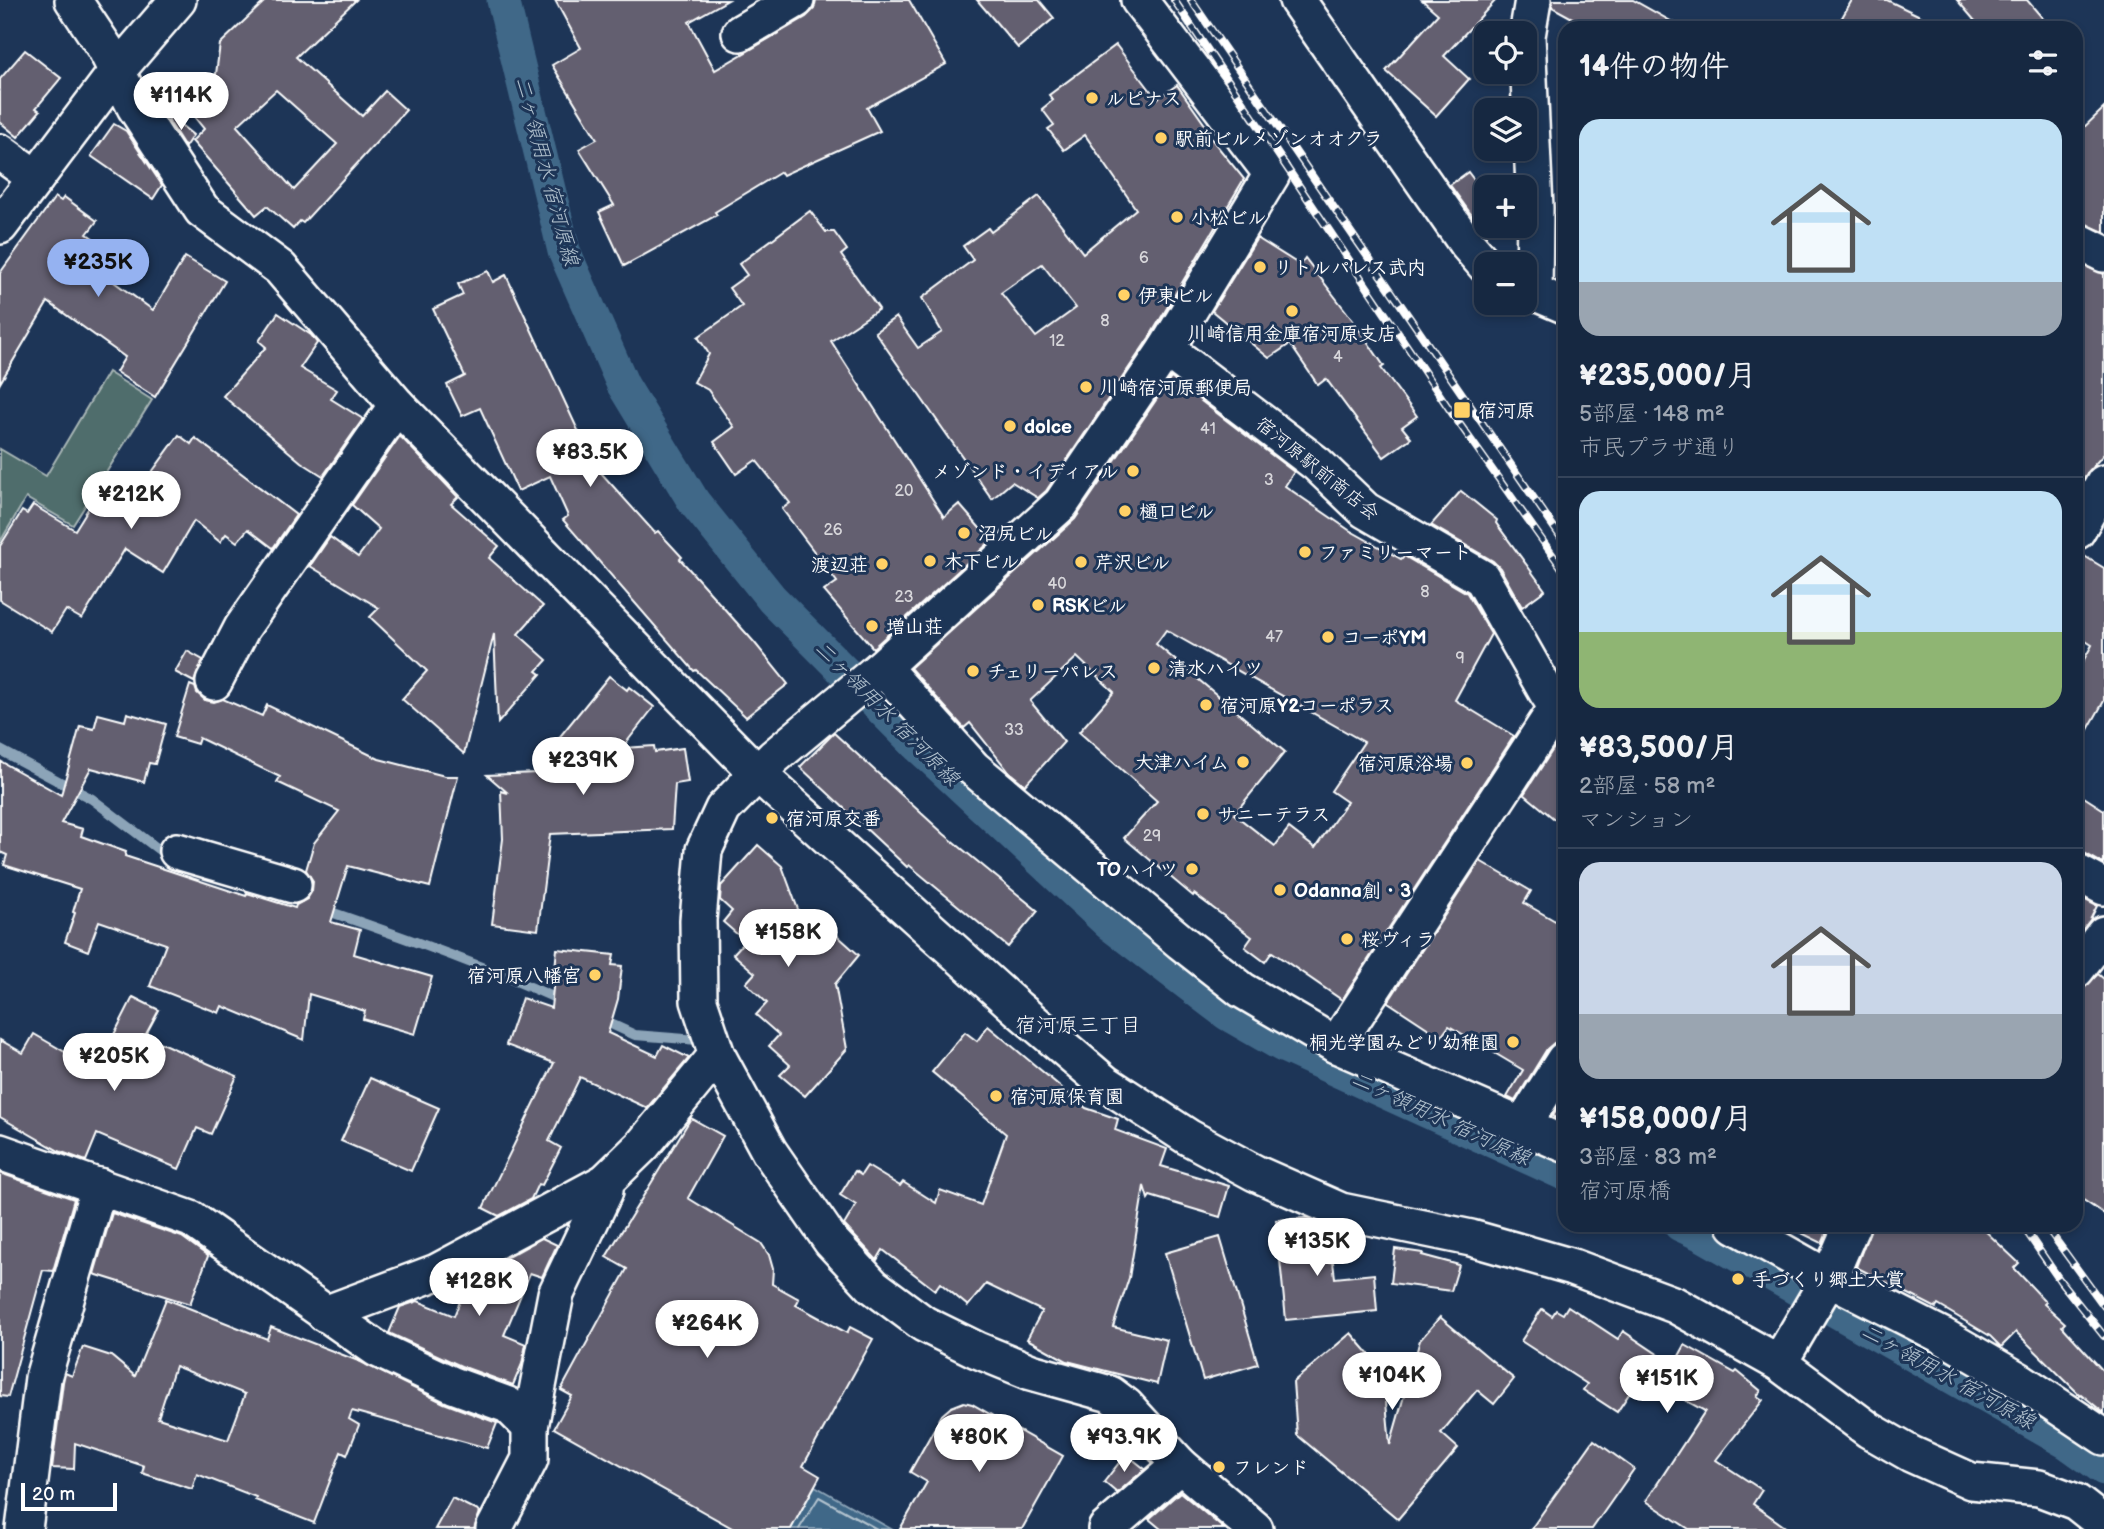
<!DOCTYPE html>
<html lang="ja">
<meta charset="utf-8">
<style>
body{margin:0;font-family:"Balsamiq Sans","Klee One",sans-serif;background:#23344c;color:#f1f3f6;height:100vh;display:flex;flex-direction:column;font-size:26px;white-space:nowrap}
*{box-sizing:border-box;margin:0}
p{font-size:23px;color:#9ea6b1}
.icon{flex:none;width:38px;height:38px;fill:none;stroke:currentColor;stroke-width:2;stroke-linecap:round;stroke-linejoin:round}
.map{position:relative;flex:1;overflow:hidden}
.details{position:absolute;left:1558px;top:21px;width:525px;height:1211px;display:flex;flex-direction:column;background:#162841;border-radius:21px;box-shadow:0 4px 10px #0003,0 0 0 2px #35445a}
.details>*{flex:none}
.tools{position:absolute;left:1474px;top:21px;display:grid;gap:14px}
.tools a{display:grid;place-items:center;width:63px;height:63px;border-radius:14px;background:#162841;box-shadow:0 4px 10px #0003,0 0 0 2px #35445a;font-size:35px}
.scale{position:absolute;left:21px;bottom:18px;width:96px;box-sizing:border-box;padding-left:7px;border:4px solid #fff;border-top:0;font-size:19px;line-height:24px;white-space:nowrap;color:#fff;-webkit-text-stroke:5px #1d3557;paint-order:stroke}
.price{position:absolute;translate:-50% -60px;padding:0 16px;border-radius:24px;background:#fff;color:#222;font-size:23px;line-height:46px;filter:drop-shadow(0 2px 4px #0008)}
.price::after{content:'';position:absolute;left:50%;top:42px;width:21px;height:16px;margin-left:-10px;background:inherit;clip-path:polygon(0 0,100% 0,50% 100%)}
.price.selected{background:#95b2f1;color:#111}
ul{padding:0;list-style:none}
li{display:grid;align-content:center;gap:14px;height:371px;padding:0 21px}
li+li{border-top:2px solid #35445a}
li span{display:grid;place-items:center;height:217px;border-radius:21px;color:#555}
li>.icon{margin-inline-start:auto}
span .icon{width:126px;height:126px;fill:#fffc;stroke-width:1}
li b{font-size:30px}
h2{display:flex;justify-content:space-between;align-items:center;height:84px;padding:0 21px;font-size:30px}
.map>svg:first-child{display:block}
.green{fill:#506d6c;stroke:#a8b6b6;stroke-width:2}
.water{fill:#406888;stroke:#8ca4b8;stroke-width:2}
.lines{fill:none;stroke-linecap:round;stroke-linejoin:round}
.shore{stroke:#b3c3cf;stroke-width:2}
.stream{stroke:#8ca4b8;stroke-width:10}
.canal{stroke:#406888;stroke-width:33}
.building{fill:#635f6f;stroke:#fff;stroke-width:2;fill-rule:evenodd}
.minor-casing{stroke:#fff;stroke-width:40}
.minor{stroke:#1d3557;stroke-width:35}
.rail-casing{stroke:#fff;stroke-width:8}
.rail{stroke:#1d3557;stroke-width:5;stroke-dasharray:16;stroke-linecap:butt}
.poi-dot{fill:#ffd166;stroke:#1d3557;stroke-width:2.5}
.labels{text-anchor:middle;stroke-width:6;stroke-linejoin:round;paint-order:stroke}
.number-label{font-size:16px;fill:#d8d7db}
.poi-label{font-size:19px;font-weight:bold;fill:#fff;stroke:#1d3557;text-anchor:start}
.street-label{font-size:19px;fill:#fff;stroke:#1d3557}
.water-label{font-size:21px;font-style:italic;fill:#b3c3cf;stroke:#1d3557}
.neighbourhood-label{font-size:21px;fill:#fff;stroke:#1d3557}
</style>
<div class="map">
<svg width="2104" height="1529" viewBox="0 0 2104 1529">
<rect width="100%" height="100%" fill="#1d3557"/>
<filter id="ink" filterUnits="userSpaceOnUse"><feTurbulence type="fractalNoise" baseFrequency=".0143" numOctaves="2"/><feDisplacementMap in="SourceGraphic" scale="14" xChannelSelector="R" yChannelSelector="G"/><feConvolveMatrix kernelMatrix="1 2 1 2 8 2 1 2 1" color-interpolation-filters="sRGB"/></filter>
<g filter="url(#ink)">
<polygon class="green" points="108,372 152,400 73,525 26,498 0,542 0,449 46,476"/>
<polygon class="water" points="815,1486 891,1529 791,1529"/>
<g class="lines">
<polyline class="shore" points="799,1529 819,1497 877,1529"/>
<g class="stream">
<polyline points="0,750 92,799 170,858"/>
<path d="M287,897C381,929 474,961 564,1002"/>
<polyline points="600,1019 635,1035 698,1040"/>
</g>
<g class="canal">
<polyline points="503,0 564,251 623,385 694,502 772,599 919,747 1109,924 1227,1014 1281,1045 1564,1174"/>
<polyline points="1680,1225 1702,1235 2069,1444 2104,1469"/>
</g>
</g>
<g class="building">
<path d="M266,0H356L296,57L362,116L385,91L406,110L303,223L300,221L293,229L267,206L256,215L192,141L204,129L184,104L216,74L220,44ZM276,90L337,144L294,190L237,126Z"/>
<polygon points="555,0 728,0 689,22 715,70 806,17 814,9 816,0 909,0 946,64 867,108 880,131 783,175 781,172 715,212 717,215 624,266 599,212 614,205 579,149 597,139 552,65 581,48"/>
<polygon points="977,0 1039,0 1054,18 1018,48"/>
<polygon points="1422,0 1496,0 1444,56 1469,79 1436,116 1386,71 1438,14"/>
<polygon points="1553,0 1633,0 1683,28 1569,28 1574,19 1552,7"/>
<polygon points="1852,0 1887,0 1945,28 1836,28"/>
<polygon points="1957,0 2027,0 2051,28 1981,28"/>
<path d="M1116,45L1157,99L1177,85L1208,129L1205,131L1244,179L1149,338L1046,491L1038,498L1012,482L992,499L875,332L896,317L918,348L942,332L922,298L973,260L963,246L988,228L991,232L1039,196L1083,253L1136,209L1085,135L1064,150L1048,129L1054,125L1042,109L1053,100L1049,95ZM1042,264L1076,308L1036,337L1001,293Z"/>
<polygon points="25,50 61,78 36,108 40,111 18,137 0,122 0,79"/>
<polygon points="2104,108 2104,232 2076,220 2076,135"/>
<polygon points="171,117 193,135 185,147 168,120"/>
<polygon points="114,124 126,131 162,185 153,199 91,156"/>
<polygon points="1468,172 1486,196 1486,235 1450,185"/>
<polygon points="55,197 61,201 64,197 97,221 87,234 103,245 89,264 153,310 185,257 225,281 155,397 116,372 125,357 48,302 0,383 0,273"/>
<polygon points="810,211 826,232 834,232 847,250 841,255 879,309 831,341 944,517 959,504 991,541 873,648 824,591 837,582 782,509 790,503 756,460 736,474 714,442 734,427 708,390 694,382 709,354 698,337 742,306 729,288 747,275 739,264"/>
<polygon points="1257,238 1300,265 1305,258 1352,319 1384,366 1381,368 1417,416 1402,427 1411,438 1384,457 1326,379 1318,385 1290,344 1269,358 1212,311"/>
<polygon points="2076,262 2104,274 2104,454 2087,473 2076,490"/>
<polygon points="488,271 493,282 506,275 594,465 655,533 658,531 682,557 680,559 754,642 788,684 746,717 696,670 694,671 563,520 568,516 550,476 518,491 480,408 462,416 447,385 465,376 433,309 463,295 458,284"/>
<polygon points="278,313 311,335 317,343 300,368 337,390 331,399 363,419 323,476 301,462 223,396 266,347 259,341"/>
<path d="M1171,378L1294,472L1285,486L1349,530L1401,559L1404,556L1467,593L1491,634L1455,700L1514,736L1342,1000L1272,952L1265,962L1245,947L1252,937L1194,894L1193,896L1124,838L1157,801L1079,732L1114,692L1077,657L1030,701L1064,742L1025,785L1009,772L970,723L964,728L910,668L1075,519ZM1166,630L1364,742L1331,791L1347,802L1315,848L1289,828L1275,846L1234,814L1285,752L1156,644Z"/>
<polygon points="179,435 191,444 195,438 296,515 273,548 248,529 237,542 226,534 220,542 194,521 163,573 125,549 82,619 66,610 52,632 0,600 0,546 22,511 27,514 33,505 75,530 101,488 108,493 114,481 136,494"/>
<polygon points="400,436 458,497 451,504 499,546 489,558 543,606 518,634 547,660 537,671 541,674 498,723 494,634 464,754 402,699 427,671 370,617 379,608 310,566 330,537 358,557 379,529 352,505"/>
<polygon points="1461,491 1497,520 1496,523 1545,590 1522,607 1500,568 1493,561 1431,525"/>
<polygon points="2076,551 2104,568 2104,701 2076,751 2076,674 2092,645 2076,635"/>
<polygon points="187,651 203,660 194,682 175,672"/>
<polygon points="609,676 627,690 629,687 654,707 622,748 654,746 655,752 683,748 688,782 675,784 672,829 550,834 538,930 492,924 503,839 501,791 508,793 487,775 585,771 553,745"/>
<polygon points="190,685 195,687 197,693 205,700 214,702 223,699 262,716 267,705 379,759 445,776 458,776 430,887 348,866 331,922 360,930 354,954 432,977 415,1034 363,1019 365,1011 309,994 304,1040 222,1006 219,1013 150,986 166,944 99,921 88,951 65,942 75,913 73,912 80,889 4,865 7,855 0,852 0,761 61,795 80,726 94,729 98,714 125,721 127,713 166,724 155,764 149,763 144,782 91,768 61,823 83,829 81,836 126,852 125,856 246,896 247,893 295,908 296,905 307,899 312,891 313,881 306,870 314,843 339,811 277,782 280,777 199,738 197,744 174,737"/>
<polygon points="834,733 944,834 1038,911 1008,947 909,865 907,867 800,767"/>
<polygon points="1561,737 1564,738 1564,827 1524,794"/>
<polygon points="2076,792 2104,810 2104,864 2086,854 2076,852"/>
<polygon points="758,845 782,866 813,950 831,930 859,955 835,984 847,1049 805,1096 780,1075 790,1065 769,1046 779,1035 756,1015 767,1003 746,983 755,973 733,954 745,941 723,922 732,911 720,900 721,886"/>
<polygon points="1480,861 1531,891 1524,903 1564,926 1564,1040 1554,1043 1547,1049 1515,1101 1507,1097 1523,1070 1449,1026 1441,1037 1388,1002"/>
<polygon points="2076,895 2097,906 2090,920 2076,938"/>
<polygon points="557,949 614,955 612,965 622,966 618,999 608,1033 657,1056 663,1045 689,1058 647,1108 580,1077 549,1141 561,1148 542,1185 538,1184 531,1199 499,1216 483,1208 554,1063 506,1045 522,998 551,1008"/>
<polygon points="2098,974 2104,979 2104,1214 2076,1195 2076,990 2084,988"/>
<polygon points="133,997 159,1010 145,1036 237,1076 211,1134 197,1128 179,1169 97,1134 86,1161 59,1151 0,1117 0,1040 23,1053 34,1034 96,1070"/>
<polygon points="988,1026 1086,1108 1118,1119 1115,1130 1167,1149 1161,1166 1229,1186 1220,1217 1150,1196 1148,1199 1144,1186 1129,1278 1113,1327 1167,1340 1157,1384 1067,1361 1027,1339 1042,1311 986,1284 968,1306 940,1283 935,1290 883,1250 877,1260 844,1225 856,1205 840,1195 855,1171 861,1175 867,1166 900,1186 903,1182 936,1203 940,1190 981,1205 1006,1134 932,1072 965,1032 977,1041"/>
<polygon points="370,1078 439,1108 411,1171 341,1141"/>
<polygon points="1564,1097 1564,1122 1553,1116"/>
<polygon points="691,1118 723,1136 688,1198 761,1243 769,1255 773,1269 772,1284 799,1299 796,1305 847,1333 850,1327 873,1339 803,1466 820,1476 791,1529 734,1529 554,1428 572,1396 561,1390 627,1269 606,1257"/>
<polygon points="0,1173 74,1199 53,1271 43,1270 8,1397 0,1396"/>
<polygon points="112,1213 182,1237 208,1256 190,1304 94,1274"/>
<polygon points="1307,1218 1311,1220 1315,1263 1333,1262 1335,1278 1374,1274 1377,1311 1286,1320 1276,1220"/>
<polygon points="1785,1225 1830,1225 1822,1243"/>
<polygon points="1872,1225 1979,1225 2019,1263 2014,1268 2046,1302 2044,1304 2065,1323 2062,1326 2104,1372 2104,1413 2081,1394 2080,1395 2016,1332 2001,1347 1990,1336 1938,1305 1936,1308 1856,1267"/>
<polygon points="1220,1237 1258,1364 1203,1380 1165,1253"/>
<polygon points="542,1238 557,1245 542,1277 530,1273 504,1335 526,1344 522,1364 513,1385 461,1366 389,1333 400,1307 418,1301 454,1316 470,1277 478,1273 497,1281 506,1258"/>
<polygon points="1395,1249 1423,1253 1422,1255 1459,1265 1451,1291 1391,1283"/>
<path d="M166,1299L267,1339L271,1327L361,1362L444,1403L497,1423L487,1448L352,1411L349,1419L359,1425L347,1455L341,1452L314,1523L255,1500L256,1497L197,1474L192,1489L142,1473L144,1466L75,1443L74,1469L52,1468L63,1382L65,1373L72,1376L83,1347L111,1356L135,1376ZM175,1366L245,1394L228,1440L158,1418Z"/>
<polygon points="1568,1306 1618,1339 1623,1331 1674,1365 1685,1345 1735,1373 1737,1371 1761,1391 1757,1396 1763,1400 1716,1460 1762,1490 1753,1504 1788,1529 1689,1529 1646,1501 1705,1411 1641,1376 1617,1412 1583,1390 1587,1384 1521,1341 1542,1309 1552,1316 1556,1310 1563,1314"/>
<polygon points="1440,1317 1514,1379 1494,1404 1477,1390 1441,1433 1458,1448 1398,1519 1297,1435 1293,1382 1351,1333 1383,1370 1390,1445 1420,1340"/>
<polygon points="964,1402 972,1404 1063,1456 1022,1529 900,1529 927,1482 910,1472 942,1415 951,1407"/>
<polygon points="1594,1440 1634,1469 1592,1529 1531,1529"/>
<polygon points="1126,1454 1145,1469 1117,1493 1104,1482"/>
<polygon points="1180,1492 1224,1529 1161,1529 1149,1519"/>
<polygon points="452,1498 480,1512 474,1529 435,1529"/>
</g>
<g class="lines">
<defs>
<g id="minor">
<polyline points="73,0 105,48 135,107 202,210 280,268 397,405 757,773 1017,1008 1105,1083 1188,1137 1255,1173 1341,1211 1471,1238 1573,1267 1675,1305 1779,1363 1869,1430 1911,1454 1971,1481 2039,1488 2076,1502 2104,1524"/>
<polyline points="1139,0 1272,174 1166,349 1061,504 882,667 774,757 723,809 704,850 698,920 699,1001 717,1055 769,1151 831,1241 873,1286 924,1324 977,1350 1031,1372 1110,1394 1126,1406 1180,1465 1255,1529"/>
<polyline points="1297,0 1466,243 1486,266"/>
<polyline points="1533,0 1527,36 1535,208 1534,293"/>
<polyline points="740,33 796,0"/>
<polyline points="0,152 36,178"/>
<polyline points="0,226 117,71 178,0"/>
<polyline points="2076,240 2104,254"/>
<polyline points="1524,288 1564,305"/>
<polyline points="1166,349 1317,464 1365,510 1482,578 1546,691 1564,718"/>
<polyline points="2077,531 2104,483"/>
<polyline points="882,667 973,768 1181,942 1242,990 1336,1045 1564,1144"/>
<polyline points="214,682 242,628 397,405"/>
<polyline points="177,851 293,885"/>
<polyline points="2076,872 2104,887"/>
<polyline points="2076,970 2104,934"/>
<polyline points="1336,1045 1557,707"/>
<polyline points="1523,1125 1564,1060"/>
<polyline points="0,1152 191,1219 377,1349 453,1385 508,1405 530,1427"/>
<polyline points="1735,1225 1829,1278 1941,1335 2022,1382 2104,1437"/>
<polyline points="325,1314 437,1272 605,1182 642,1146 717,1055"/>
<polyline points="1779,1363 1829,1278 1852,1225"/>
<polyline points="24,1529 43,1378 99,1186"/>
<polyline points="494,1529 530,1459 530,1427 556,1294 605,1191 605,1182"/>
<polyline points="1106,1529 1180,1465"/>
</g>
</defs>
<use href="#minor" class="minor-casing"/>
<use href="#minor" class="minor"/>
<defs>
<g id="rail">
<polyline points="1174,0 1454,416 1564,571"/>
<polyline points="1191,0 1564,542"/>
<polyline points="2022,1225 2061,1282 2104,1336"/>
<polyline points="2045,1225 2104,1306"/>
</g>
</defs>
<use href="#rail" class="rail-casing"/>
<use href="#rail" class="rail"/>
</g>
</g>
<g class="poi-dot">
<circle cx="1092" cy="98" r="7"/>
<circle cx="1161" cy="138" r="7"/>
<circle cx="1177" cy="217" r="7"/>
<circle cx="1260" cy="267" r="7"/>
<circle cx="1124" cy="295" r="7"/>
<circle cx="1292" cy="311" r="7"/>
<circle cx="1086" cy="387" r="7"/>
<rect x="1453" y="401" width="18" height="18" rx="3.5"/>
<circle cx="1010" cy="426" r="7"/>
<circle cx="1133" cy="471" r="7"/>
<circle cx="1125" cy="511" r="7"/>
<circle cx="964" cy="533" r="7"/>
<circle cx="1305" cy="552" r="7"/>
<circle cx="930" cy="561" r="7"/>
<circle cx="1081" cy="562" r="7"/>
<circle cx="882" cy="564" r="7"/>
<circle cx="1038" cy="605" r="7"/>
<circle cx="872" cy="626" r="7"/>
<circle cx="1328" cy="637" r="7"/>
<circle cx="1154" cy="668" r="7"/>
<circle cx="973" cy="671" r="7"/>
<circle cx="1206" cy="705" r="7"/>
<circle cx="1243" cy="762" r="7"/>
<circle cx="1467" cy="763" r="7"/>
<circle cx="1203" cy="814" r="7"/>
<circle cx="772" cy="818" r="7"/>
<circle cx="1192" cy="869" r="7"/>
<circle cx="1280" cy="890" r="7"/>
<circle cx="1347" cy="939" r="7"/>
<circle cx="595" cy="975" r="7"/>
<circle cx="1513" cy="1042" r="7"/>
<circle cx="996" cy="1096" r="7"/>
<circle cx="1738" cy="1279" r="7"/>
<circle cx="1219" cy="1467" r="7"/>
</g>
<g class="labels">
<g class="number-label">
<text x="1144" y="263">6</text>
<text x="1105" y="326">8</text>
<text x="1057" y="346">12</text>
<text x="1338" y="362">4</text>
<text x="1208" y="434">41</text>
<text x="1269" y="485">3</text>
<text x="904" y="496">20</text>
<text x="833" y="535">26</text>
<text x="1057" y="589">40</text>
<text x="1425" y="597">8</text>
<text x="904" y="602">23</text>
<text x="1274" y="642">47</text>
<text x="1460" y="663">9</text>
<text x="1014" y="735">33</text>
<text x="1152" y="841">29</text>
</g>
<g class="poi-label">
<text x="1106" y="105">ルピナス</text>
<text x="1175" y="145">駅前ビルメゾンオオクラ</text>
<text x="1191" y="224">小松ビル</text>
<text x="1274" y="274">リトルパレス武内</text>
<text x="1138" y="302">伊東ビル</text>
<text x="1292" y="340" text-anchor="middle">川崎信用金庫宿河原支店</text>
<text x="1100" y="394">川崎宿河原郵便局</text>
<text x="1478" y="417">宿河原</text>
<text x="1024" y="433">dolce</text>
<text x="1119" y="478" text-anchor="end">メゾンド・イディアル</text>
<text x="1139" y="518">樋口ビル</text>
<text x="978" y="540">沼尻ビル</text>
<text x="1319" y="559">ファミリーマート</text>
<text x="944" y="568">木下ビル</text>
<text x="1095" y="569">芹沢ビル</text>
<text x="868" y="571" text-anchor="end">渡辺荘</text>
<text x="1052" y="612">RSKビル</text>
<text x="886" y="633">増山荘</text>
<text x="1342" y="644">コーポYM</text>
<text x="1168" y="675">清水ハイツ</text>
<text x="987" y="678">チェリーパレス</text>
<text x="1220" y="712">宿河原Y2コーポラス</text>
<text x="1229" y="769" text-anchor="end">大津ハイム</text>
<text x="1453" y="770" text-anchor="end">宿河原浴場</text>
<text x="1217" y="821">サニーテラス</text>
<text x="786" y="825">宿河原交番</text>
<text x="1178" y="876" text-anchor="end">TOハイツ</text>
<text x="1294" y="897">Odanna創・3</text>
<text x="1361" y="946">桜ヴィラ</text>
<text x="581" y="982" text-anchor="end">宿河原八幡宮</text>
<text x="1499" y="1049" text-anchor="end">桐光学園みどり幼稚園</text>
<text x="1010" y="1103">宿河原保育園</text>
<text x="1752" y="1286">手づくり郷土大賞</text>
<text x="1233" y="1474">フレンド</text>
</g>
<g class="street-label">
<text transform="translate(1318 468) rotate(39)" y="7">宿河原駅前商店会</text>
</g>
<g class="water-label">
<text transform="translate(547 171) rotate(75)" y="7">二ヶ領用水 宿河原線</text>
<text transform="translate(887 713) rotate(45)" y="7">二ヶ領用水 宿河原線</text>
<text transform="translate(1441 1118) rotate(25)" y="7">二ヶ領用水 宿河原線</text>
<text transform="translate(1948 1376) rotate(29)" y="7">二ヶ領用水 宿河原線</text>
</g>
<g class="neighbourhood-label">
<text x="1078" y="1032">宿河原三丁目</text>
</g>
</g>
</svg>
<div class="tools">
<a><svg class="icon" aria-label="locate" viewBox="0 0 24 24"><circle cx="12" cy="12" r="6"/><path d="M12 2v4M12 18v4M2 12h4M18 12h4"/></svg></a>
<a><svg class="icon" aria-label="layers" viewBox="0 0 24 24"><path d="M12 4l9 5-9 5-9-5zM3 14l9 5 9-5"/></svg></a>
<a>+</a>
<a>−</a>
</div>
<div class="scale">20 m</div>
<b class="price" style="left:181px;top:132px">¥114K</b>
<b class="price selected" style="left:98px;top:299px">¥235K</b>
<b class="price" style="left:590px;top:489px">¥83.5K</b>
<b class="price" style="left:131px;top:531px">¥212K</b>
<b class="price" style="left:583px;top:797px">¥239K</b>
<b class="price" style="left:788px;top:969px">¥158K</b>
<b class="price" style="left:114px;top:1093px">¥205K</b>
<b class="price" style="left:1317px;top:1278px">¥135K</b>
<b class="price" style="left:479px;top:1318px">¥128K</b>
<b class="price" style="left:707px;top:1360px">¥264K</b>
<b class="price" style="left:1392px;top:1412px">¥104K</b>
<b class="price" style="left:1667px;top:1415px">¥151K</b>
<b class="price" style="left:979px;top:1474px">¥80K</b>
<b class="price" style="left:1124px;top:1474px">¥93.9K</b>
<section class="details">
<h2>14件の物件<svg class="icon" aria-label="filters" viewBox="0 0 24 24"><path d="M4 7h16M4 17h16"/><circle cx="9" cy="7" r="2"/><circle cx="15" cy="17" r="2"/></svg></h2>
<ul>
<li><span style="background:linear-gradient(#bfe0f5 75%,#9aa5b1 0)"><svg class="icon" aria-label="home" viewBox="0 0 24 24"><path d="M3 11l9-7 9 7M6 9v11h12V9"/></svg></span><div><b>¥235,000/月</b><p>5部屋 · 148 m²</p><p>市民プラザ通り</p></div></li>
<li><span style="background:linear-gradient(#bfe0f5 65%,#8fb573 0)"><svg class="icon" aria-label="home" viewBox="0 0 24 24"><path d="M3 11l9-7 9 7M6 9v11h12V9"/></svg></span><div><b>¥83,500/月</b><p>2部屋 · 58 m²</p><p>マンション</p></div></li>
<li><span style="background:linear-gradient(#c9d6e8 70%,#9aa5b1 0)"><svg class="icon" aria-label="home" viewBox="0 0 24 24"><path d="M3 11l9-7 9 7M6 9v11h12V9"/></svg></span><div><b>¥158,000/月</b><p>3部屋 · 83 m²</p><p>宿河原橋</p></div></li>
</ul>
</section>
</div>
